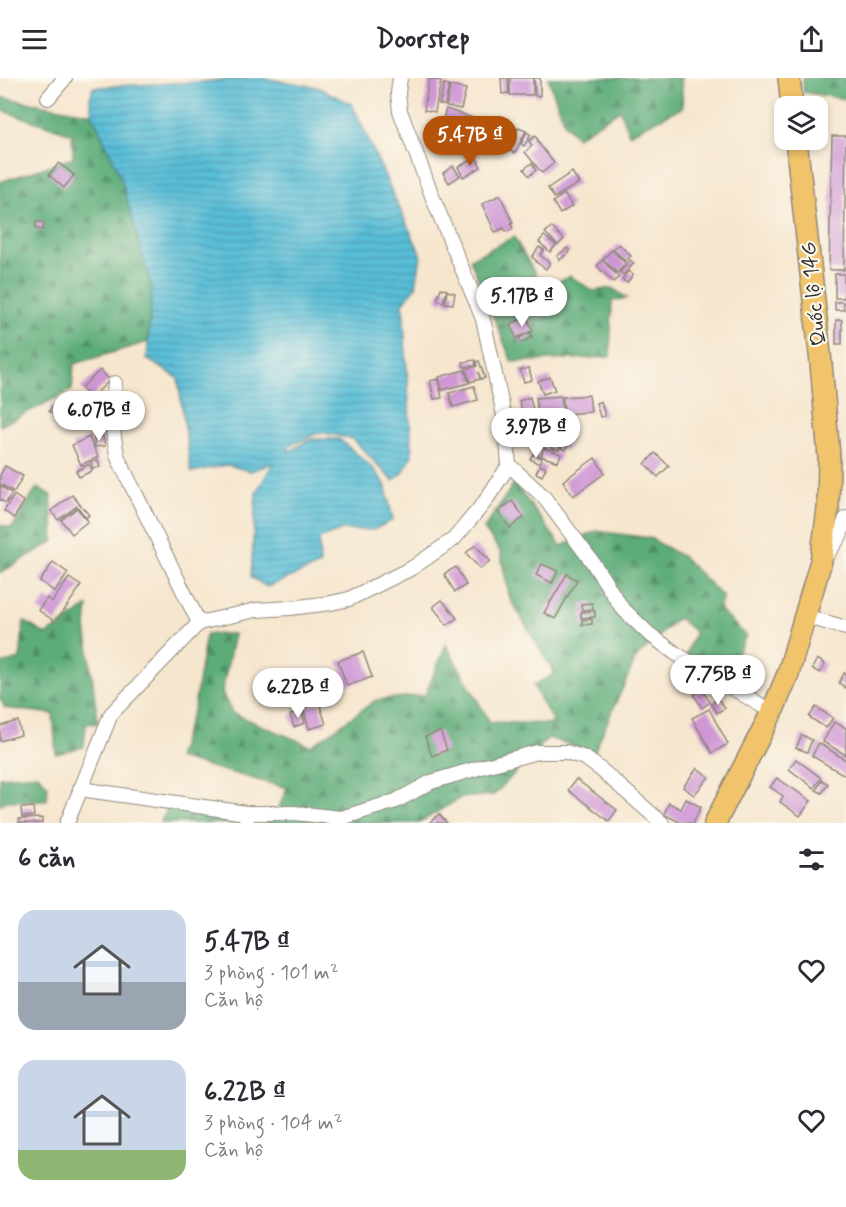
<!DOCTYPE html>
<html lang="vi">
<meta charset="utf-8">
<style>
body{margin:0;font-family:Mynerve,sans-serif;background:#f7f7f7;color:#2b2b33;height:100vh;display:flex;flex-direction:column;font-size:22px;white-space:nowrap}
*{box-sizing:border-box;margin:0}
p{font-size:20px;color:#7c7c81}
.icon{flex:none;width:33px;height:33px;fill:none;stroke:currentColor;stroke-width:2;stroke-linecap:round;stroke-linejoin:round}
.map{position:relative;height:745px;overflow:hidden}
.details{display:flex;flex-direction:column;background:#fff;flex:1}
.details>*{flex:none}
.tools{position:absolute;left:774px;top:18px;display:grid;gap:12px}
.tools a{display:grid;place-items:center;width:54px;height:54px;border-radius:12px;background:#fff;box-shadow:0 3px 9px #0003;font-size:30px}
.price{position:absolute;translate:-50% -51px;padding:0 14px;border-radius:21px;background:#fff;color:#222;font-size:20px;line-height:39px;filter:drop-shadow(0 2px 3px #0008)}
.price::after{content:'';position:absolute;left:50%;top:36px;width:18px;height:14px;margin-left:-9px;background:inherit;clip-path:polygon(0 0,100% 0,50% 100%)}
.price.selected{background:#b45309;color:#fff}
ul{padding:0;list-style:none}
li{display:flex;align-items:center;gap:18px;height:150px;padding:0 18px}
li span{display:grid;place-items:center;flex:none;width:168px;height:120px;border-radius:18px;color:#555}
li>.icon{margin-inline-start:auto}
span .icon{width:72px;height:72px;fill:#fffc;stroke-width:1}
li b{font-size:26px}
h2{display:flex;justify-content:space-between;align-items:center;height:72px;padding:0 18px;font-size:26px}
header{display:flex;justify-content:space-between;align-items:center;height:78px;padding:0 18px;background:#fff;font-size:27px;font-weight:700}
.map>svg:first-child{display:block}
.forest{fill:url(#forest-firs);stroke:#446c52;stroke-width:1.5}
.water{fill:url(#water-rules);stroke:#427481;stroke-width:1.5}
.building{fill:#cf96d5}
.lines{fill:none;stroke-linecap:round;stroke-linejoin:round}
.street-casing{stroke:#90887c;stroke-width:16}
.primary-casing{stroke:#90887c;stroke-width:24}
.street{stroke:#fff;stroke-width:14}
.primary{stroke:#f1c36a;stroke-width:21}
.labels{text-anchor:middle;stroke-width:4.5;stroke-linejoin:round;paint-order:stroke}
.street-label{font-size:21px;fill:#2b2b2b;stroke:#fbf7ec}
</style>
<header><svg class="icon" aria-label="menu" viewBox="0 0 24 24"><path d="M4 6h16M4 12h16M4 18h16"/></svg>Doorstep<svg class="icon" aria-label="share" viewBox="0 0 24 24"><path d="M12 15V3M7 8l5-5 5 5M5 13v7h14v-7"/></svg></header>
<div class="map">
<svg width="846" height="745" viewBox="0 0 846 745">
<defs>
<pattern id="forest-firs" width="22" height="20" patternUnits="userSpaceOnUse" patternTransform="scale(1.5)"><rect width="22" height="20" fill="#5cac78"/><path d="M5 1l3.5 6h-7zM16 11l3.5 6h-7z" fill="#4c8c63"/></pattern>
<pattern id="water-rules" width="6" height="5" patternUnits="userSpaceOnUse" patternTransform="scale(1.5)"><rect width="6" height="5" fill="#59bed7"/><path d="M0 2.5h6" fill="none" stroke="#4a9baf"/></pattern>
</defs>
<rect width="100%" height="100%" fill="#fbf7ec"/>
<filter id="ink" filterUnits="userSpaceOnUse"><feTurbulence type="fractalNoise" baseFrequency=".0167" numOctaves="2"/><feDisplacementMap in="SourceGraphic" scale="12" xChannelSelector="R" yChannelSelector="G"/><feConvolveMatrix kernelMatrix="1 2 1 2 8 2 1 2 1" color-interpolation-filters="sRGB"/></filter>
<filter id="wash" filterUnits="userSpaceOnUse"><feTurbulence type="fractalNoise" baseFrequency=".008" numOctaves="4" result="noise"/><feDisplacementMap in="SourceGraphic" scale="24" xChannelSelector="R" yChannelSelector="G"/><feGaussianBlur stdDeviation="1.35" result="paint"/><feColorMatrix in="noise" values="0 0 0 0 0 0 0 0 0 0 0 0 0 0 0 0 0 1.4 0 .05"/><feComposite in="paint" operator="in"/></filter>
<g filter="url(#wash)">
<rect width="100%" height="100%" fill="#f6e6ce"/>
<g class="forest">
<polygon points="548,0 681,0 683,29 629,56 620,32 577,59 565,46"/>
<polygon points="803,0 846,0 846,21 803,14"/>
<polygon points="0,19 92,36 120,97 152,211 148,264 74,286 72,312 0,348 0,104 73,80 72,56 0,32"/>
<polygon points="514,159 544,211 570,198 593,213 612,210 627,220 612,223 610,279 512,284 470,181"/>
<polygon points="514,405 561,468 596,453 650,460 683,479 723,519 719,531 746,558 719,612 680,593 695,554 678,540 636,580 594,674 548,660 494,717 460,720 419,745 160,745 169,728 274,741 287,710 177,680 194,629 206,556 234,556 222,614 232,635 311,668 376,622 425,617 446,567 490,644 554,646 533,607 555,596 510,521 500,473 484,451"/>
<polygon points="37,410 51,417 54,463 0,495 0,447 12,450"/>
<polygon points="88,528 86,548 98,645 86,646 84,669 56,676 53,636 5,630 0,620 0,585 1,586 20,581 24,543 46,557"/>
<polygon points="38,696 48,708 47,722 6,723 0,727 0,699"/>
</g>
<polygon class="water" points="239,0 264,0 317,9 352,26 421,177 416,208 403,226 412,377 403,395 393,403 353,361 320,354 289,368 289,374 310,361 339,361 372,389 385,406 393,442 373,452 342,452 319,461 320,487 267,509 251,499 256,415 273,385 251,393 227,387 191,394 178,300 147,281 152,211 120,97 92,36 90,21 93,9 202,4"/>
<g id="blocks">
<g class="building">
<polygon points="501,0 508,0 509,15 502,16"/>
<rect x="510" y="0" width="23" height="17"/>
<polygon points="534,0 540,0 540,18 535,18"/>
<polygon points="429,1 441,3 435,34 424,32"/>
<polygon points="444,6 449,7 445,27 439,26"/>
<polygon points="450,8 466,11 461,31 446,28"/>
<polygon points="446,31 473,40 470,49 443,41"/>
<polygon points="518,50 526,53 515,75 508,72"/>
<polygon points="463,51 469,51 468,63 462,62"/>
<polygon points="470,53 494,53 494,64 470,65"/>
<polygon points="527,54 531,57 524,68 521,66"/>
<polygon points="535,58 538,62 537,63 554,85 542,95 525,74 532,68 529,63"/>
<polygon points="832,58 846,58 844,192 829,192"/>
<polygon points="476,79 481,89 463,99 458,89"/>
<polygon points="59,85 74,97 64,110 49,97"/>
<polygon points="532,85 536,92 529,98 524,91"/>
<polygon points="453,88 460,98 449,105 443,95"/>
<polygon points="572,94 579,105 554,120 548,110"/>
<polygon points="564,116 572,128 560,136 553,124"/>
<polygon points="500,117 513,145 511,146 513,151 506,154 504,150 495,154 482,126"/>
<polygon points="36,144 44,144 43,152 36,151"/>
<polygon points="551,149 564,161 558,167 545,155"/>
<polygon points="544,158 556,167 550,174 539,164"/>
<polygon points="619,166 631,178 625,183 613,171"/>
<polygon points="539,169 544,172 540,177 550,185 546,191 536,184 537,183 532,179"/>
<polygon points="567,170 570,173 560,182 557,178"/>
<polygon points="612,172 626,186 617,195 603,181"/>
<polygon points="602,182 619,199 613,204 597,188"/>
<polygon points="630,182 634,185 623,197 620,194"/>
<polygon points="628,193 633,197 627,205 622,201"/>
<rect x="835" y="196" width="9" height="24"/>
<polygon points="441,210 447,212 443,224 437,222"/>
<polygon points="447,213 455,215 453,226 445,225"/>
<polygon points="835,224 843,224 844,232 835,232"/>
<polygon points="527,239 533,253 516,260 510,246"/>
<rect x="836" y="242" width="6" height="24"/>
<polygon points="530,254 532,259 521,265 519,260"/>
<polygon points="475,282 476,288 464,289 463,284"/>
<polygon points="479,283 485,300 481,301 478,294 480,301 470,304 466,291 477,288 476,284"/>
<polygon points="529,290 532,302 524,304 520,292"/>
<polygon points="100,292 110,302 91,320 81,310"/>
<polygon points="465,292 469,305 442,312 439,299"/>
<polygon points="550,299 555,312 543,316 538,303"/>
<polygon points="438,301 442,320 434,321 430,303"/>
<polygon points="474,308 478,322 453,329 449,315"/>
<polygon points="589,317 591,334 564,336 563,319"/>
<polygon points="561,318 563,337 538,339 536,320"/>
<polygon points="530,319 533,332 523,335 519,323"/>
<polygon points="601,323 605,338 600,339 596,325"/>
<polygon points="65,325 73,331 68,338 60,331"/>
<polygon points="53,327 60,333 56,338 49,333"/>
<polygon points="547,353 554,355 549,368 543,366"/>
<polygon points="554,357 562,360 559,372 551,370"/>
<polygon points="103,358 105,368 95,369 94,360"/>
<polygon points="564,358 570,359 566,372 561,370"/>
<polygon points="89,359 98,379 81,387 72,367"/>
<polygon points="544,370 561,376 558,384 541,378"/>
<polygon points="655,375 669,388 658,399 645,386"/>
<polygon points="533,376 542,380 539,386 530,381"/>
<polygon points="595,380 605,395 573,418 563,403"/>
<polygon points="98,382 100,389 93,391 91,384"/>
<polygon points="89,386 92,393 79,399 76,393"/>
<polygon points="540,387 546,390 542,398 536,395"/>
<polygon points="5,388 23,398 14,414 0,406 0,397"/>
<polygon points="0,408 12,415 6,425 0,422"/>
<polygon points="14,417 24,424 14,440 4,433"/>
<polygon points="72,417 89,437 86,440 77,428 58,442 51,433"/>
<polygon points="512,423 524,439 510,450 498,434"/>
<polygon points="77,430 88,443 72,456 61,442"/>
<polygon points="475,467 490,483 480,491 466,475"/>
<polygon points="53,484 68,495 55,514 40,503"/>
<polygon points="542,486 558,493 552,505 536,497"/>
<polygon points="456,489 466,507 455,514 444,496"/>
<polygon points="567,496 577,502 555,541 544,535"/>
<polygon points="69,500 81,508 56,544 38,532 47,520 52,524"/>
<polygon points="442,522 457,540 447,547 433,529"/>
<polygon points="592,525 593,531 582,532 581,526"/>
<polygon points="595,533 595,539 581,540 581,534"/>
<polygon points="592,541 592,546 582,547 582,542"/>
<polygon points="363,574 372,599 347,608 338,583"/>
<polygon points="817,581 825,586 820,595 812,591"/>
<polygon points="844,595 846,596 846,610 839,605"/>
<polygon points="702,612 710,624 702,630 694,617"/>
<polygon points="316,614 319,622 302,627 299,619"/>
<polygon points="718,621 725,630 717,635 711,626"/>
<polygon points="319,625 326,646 309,651 303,630"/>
<polygon points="816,629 833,640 826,650 809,639"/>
<polygon points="709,631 728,666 712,675 692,640"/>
<polygon points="301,633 305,645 294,649 290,637"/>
<polygon points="18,643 21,657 0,663 0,648"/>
<polygon points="834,644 846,650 846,677 823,664"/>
<polygon points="440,653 447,672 432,678 425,659"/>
<polygon points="802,657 812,662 807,674 796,670"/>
<polygon points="819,665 846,682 846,698 812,678"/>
<polygon points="796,681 821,700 814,710 789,691"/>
<polygon points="697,690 709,699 694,717 683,709"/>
<polygon points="777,700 811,723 800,738 780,724 783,718 770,709"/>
<polygon points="576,701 617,732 609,743 568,712"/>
<polygon points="822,702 828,706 822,715 816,712"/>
<polygon points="686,721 701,729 693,745 681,745 664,736 669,725 681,731"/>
<polygon points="33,729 34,738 22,739 21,730"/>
<polygon points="439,736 447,745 429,745"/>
<polygon points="42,740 42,745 19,745 19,741"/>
</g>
</g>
</g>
<g filter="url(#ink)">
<use href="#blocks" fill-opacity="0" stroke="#90887c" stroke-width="1.5"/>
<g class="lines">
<defs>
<g id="street">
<polyline points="48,20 65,0"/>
<path d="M115,305C112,334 111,351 118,380L199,545"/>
<polyline points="509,387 543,418 591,482 622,530 648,555 675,575 772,634"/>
<polyline points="823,482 840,458 846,440"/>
<polyline points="805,538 846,550"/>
<polyline points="80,711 246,735"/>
<polyline points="67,745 111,636 199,545 256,532 290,530 331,525 349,521 412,490 454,461 484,425 509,387 505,342 483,241 434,123 400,33 398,15 400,0"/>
<polyline points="247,745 246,735 295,735 341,740 396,723 431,704 485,688 537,674 566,674 585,680 599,690 662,745"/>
</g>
<g id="primary">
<polyline points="789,0 792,28"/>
<polyline points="715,745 772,634 788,596 821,483 828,431 829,379 821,285 796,62"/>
</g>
</defs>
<use href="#street" class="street-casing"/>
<use href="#primary" class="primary-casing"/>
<use href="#street" class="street"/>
<use href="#primary" class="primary"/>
</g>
</g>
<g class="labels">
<g class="street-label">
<text transform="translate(813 216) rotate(-96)" y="7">Quốc lộ 14G</text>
</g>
</g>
</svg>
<div class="tools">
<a><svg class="icon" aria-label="layers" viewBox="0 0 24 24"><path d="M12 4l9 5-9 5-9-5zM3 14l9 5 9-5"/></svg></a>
</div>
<b class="price selected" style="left:470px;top:89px">5.47B ₫</b>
<b class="price" style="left:522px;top:250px">5.17B ₫</b>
<b class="price" style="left:99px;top:364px">6.07B ₫</b>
<b class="price" style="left:536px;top:381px">3.97B ₫</b>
<b class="price" style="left:718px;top:628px">7.75B ₫</b>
<b class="price" style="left:298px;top:641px">6.22B ₫</b>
</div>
<section class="details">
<h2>6 căn<svg class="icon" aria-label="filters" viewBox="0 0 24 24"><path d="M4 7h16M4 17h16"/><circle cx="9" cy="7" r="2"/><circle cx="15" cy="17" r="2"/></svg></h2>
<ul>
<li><span style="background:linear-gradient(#c9d6e8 60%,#9aa5b1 0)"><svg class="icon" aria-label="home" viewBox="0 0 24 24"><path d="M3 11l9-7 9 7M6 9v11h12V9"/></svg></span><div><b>5.47B ₫</b><p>3 phòng · 101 m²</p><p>Căn hộ</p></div><svg class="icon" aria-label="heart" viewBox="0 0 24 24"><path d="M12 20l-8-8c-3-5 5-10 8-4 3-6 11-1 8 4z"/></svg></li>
<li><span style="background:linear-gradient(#c9d6e8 75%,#8fb573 0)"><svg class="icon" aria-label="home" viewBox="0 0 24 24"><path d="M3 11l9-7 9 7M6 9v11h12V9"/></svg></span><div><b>6.22B ₫</b><p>3 phòng · 104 m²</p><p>Căn hộ</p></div><svg class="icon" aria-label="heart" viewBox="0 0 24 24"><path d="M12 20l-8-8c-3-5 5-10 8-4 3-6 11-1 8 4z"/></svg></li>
</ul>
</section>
